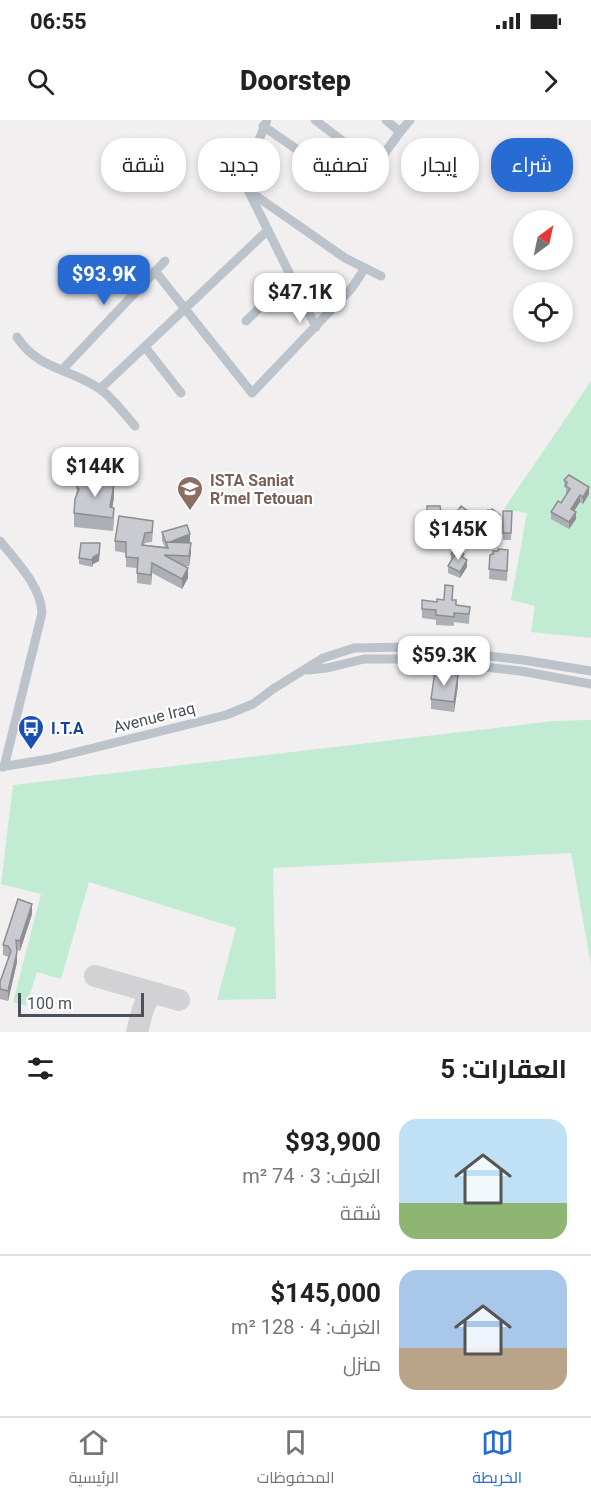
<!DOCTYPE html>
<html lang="ar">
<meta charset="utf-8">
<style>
body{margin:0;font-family:Roboto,Cairo,sans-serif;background:#f2f2f2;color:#222;direction:rtl;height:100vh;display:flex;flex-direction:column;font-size:22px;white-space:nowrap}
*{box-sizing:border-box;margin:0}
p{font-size:20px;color:#767676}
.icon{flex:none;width:33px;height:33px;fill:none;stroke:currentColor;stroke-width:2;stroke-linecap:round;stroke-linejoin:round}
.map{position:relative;height:912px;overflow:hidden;direction:ltr}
.sheet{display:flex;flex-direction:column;background:#fff;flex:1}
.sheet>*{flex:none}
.top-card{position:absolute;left:18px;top:18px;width:555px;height:54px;direction:rtl;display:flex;gap:12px}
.needle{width:39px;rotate:33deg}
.controls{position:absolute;left:513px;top:90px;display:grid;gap:12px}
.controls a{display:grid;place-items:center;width:60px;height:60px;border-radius:50%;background:#fff;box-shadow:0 3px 9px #0003;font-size:30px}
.scale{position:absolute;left:18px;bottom:15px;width:126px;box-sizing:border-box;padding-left:6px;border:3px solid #49515b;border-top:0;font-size:16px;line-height:21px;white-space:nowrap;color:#49515b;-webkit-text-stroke:4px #fff;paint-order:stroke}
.price{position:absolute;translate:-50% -51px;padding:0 14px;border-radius:12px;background:#fff;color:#222;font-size:20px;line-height:39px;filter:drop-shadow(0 2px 3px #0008)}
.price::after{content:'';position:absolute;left:50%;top:36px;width:18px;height:14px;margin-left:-9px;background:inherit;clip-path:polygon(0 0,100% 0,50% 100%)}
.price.current{background:#276bd3;color:#fff}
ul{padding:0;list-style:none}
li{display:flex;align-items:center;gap:18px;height:150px;padding:0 24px}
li+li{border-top:2px solid #e0e0e0}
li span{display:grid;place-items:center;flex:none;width:168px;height:120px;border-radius:18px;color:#555}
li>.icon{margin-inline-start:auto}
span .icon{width:72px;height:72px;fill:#fffc;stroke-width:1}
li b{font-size:26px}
h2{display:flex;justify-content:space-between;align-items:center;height:72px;padding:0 24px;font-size:26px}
.pill{padding:0 21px;border-radius:24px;background:#fff;box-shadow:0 3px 9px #0003;font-size:21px;line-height:54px}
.pill.current{background:#276bd3;color:#fff}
.status{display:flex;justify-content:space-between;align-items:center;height:42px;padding:0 30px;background:#fff;direction:ltr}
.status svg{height:16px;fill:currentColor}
header{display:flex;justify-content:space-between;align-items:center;height:78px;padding:0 24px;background:#fff;font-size:27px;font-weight:800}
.tabs{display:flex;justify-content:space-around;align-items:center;height:84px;border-top:2px solid #e0e0e0;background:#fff;font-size:16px;color:#767676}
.tabs a{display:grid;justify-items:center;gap:3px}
.tabs .current{color:#276bd3}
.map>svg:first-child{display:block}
.green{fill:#c1ebd3}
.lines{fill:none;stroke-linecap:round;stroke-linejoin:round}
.taxiway{stroke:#d2d2d4;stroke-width:22}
.minor{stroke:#bcc3cb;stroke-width:9}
.wall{fill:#adafb4}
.shaded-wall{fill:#8d8e92}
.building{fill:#c9cbd1;stroke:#8d8e92;stroke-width:1.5}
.labels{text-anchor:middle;stroke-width:4.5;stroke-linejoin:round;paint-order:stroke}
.education-label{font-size:16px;font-weight:bold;fill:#785e54;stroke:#fff;text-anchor:start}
.street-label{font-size:16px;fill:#49515b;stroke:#fff}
.transit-label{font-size:16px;font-weight:bold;fill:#164399;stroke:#fff;text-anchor:start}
</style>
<div class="status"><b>06:55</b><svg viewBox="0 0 49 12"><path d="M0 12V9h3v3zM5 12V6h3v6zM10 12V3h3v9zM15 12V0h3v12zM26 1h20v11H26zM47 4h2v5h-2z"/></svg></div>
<header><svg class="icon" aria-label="forward" viewBox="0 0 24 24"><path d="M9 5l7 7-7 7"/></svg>Doorstep<svg class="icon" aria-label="search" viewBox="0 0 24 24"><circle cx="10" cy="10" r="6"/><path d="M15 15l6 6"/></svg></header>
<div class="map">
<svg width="591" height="912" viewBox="0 0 591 912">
<rect width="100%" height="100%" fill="#f1efef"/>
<g class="green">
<polygon points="591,261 591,518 531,512 535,486 511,480 527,393 504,389"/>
<polygon points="591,600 591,845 571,733 273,748 276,879 217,880 236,808 89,762 61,859 37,852 26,886 13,882 41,774 1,764 13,665 554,601"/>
</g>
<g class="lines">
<g class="taxiway">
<polyline points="95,856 179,880"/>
<path d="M137,912C141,899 142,880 155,873"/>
</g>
<g class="minor">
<polyline points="267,0 243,60 316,207"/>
<polyline points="315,0 361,35 373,41 381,38 400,12"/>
<polyline points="386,0 400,12 410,0"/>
<polyline points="263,6 321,46"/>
<polyline points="249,71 345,138 381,156"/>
<polyline points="155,151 252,273 351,169 365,148"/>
<polyline points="246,201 291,158"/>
<path d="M17,217C38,250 70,248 100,269C113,278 124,294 135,306"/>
<polyline points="145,227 181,273"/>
<polyline points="62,250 165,141"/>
<polyline points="100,269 268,110"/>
<path d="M0,421C16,441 41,466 42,493L4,647"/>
<polyline points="308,550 327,548 364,539 408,539 521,551 591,564"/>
<polyline points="0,647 49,639 226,595 253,584 273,569 323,538 354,528 408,527 523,540 591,551"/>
</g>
</g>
<g class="wall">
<polygon points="564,360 589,374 583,384 580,382 574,391 576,399 569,409 551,399 551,392 561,383 567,374 566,373 566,368 564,367"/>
<polygon points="77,368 114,377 112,387 114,401 113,411 74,407 74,393"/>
<polygon points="427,386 441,392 443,399 442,409 428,409"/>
<polygon points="503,391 512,391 511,420 503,420"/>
<polygon points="468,394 470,402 463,413 452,406 452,399"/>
<polygon points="119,396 153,411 152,422 145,423 144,425 165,427 162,421 162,412 190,423 191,433 189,446 184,446 188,458 182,469 152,453 151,465 137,463 137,448 126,447 126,433 115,431 115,421"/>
<polygon points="482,398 500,402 494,413 482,405"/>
<polygon points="451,434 464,439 467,447 460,458 448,453 448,446 451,441"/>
<polygon points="490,435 508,440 507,461 489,459"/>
<polygon points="79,438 99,441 93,444 92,447 79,444"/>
<polygon points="422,480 437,482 453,480 456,485 470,487 469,504 454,502 454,506 436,505 436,500 422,498"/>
<polygon points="458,565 454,592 431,589 431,579"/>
<polygon points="32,794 20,831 17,830 17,842 8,881 0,879 0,862 9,837 3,835 3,825"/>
</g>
<g class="shaded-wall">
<polygon points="114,364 114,377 111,397 110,387"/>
<polygon points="589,367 589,374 583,384 583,377"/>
<polygon points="580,375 580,382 571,396 571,389"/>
<polygon points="576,392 576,399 569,409 569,402"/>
<polygon points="470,395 470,402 463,413 463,406"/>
<polygon points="500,395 500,402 494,413 494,406"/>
<polygon points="190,414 190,423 168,428 167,423"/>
<polygon points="191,423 191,433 189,446 189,436"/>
<polygon points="100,430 99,441 93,444 92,447 92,440 93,437"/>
<polygon points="467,440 467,447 460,458 460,452"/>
<polygon points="152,443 152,453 151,465 151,455"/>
<polygon points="188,448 188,458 182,469 182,459"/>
<polygon points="458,555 458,565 454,592 454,582"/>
<polygon points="32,784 32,794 20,831 20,821"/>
<polygon points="17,832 17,842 8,881 8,871"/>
</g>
<g class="building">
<polygon points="569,355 589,367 583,377 580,375 571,389 576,392 569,402 551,392 558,381 561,383 570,369 566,366 567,362 564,360"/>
<polygon points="90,357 106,358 108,363 114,364 110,387 114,388 113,398 74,393 75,379 79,369 77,368 78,360 89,362"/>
<polygon points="427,386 440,386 441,392 443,392 442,403 428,402"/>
<polygon points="461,386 468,391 466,393 470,395 463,406 452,399"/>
<polygon points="492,389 500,395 494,406 482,398 488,390 490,391"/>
<polygon points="503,391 512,391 511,413 503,413"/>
<polygon points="119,396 153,401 152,412 145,413 142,425 168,428 166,422 191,423 189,436 164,435 188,448 182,459 152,443 151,455 137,453 138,438 126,437 126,422 115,421"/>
<polygon points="187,405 190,414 170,422 166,422 166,423 162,412"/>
<polygon points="81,423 100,423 99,434 93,437 92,440 79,438"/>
<polygon points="455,428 464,434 462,437 467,440 460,452 448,446 454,436 451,434"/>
<polygon points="498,429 508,430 507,451 489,449 490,435 493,434 493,431 498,431"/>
<polygon points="445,465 453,466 452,480 456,480 456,485 470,487 469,494 454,493 454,497 436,495 436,490 422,489 422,480 437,482 437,479 444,480"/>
<polygon points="435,551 458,555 454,582 431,579"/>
<polygon points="18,779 32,784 20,821 16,820 17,832 8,871 0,869 0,862 11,831 8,826 3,825"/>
</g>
<defs>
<symbol id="school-pin" viewBox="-11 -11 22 30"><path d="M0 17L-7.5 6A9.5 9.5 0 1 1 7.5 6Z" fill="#8d6e63" stroke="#fff"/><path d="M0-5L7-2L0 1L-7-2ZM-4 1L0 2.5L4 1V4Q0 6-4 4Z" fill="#fff"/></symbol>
<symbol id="bus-pin" viewBox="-11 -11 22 30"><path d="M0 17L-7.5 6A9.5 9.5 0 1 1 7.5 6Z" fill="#1a4fb4" stroke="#fff"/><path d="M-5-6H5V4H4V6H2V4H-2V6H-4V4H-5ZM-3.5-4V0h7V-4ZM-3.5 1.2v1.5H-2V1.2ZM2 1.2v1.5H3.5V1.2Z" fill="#fff"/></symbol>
</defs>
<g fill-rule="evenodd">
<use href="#school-pin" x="175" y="354" width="30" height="40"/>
<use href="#bus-pin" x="16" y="593" width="30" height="40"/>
</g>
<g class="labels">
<g class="education-label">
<text x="210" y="366">ISTA Saniat<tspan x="210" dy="18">R’mel Tetouan</tspan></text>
</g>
<g class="street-label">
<text transform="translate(154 597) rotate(-14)" y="6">Avenue Iraq</text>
</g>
<g class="transit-label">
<text x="51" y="614">I.T.A</text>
</g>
</g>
</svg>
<div class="controls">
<a><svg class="needle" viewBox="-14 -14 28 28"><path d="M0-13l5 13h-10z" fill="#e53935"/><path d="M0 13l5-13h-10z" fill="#767676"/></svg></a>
<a><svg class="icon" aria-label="locate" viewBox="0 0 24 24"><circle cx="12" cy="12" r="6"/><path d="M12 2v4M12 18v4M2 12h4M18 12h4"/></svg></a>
</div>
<div class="scale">100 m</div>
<b class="price current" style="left:104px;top:186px">$93.9K</b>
<b class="price" style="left:300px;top:204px">$47.1K</b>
<b class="price" style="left:95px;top:378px">$144K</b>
<b class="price" style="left:458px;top:441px">$145K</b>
<b class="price" style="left:444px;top:567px">$59.3K</b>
<div class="top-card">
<a class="pill current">شراء</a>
<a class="pill">إيجار</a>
<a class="pill">تصفية</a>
<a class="pill">جديد</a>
<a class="pill">شقة</a>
</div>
</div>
<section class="sheet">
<h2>العقارات: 5<svg class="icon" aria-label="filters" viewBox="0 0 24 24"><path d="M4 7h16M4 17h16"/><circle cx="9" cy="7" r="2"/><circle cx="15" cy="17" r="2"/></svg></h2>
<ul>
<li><span style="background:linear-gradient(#bfe0f5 70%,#8fb573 0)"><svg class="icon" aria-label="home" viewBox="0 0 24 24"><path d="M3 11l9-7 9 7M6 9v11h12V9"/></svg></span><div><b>$93,900</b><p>الغرف: 3 · 74 m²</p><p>شقة</p></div></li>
<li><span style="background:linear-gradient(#a9c7e8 65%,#b9a48a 0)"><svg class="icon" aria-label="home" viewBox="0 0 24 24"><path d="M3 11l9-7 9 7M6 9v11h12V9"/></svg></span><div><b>$145,000</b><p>الغرف: 4 · 128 m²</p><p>منزل</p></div></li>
</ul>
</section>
<nav class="tabs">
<a class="current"><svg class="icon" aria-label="map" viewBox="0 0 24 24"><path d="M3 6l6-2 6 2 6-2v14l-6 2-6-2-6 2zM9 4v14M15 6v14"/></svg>الخريطة</a>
<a><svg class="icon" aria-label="saved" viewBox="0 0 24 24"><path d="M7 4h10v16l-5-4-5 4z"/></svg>المحفوظات</a>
<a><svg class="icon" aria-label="home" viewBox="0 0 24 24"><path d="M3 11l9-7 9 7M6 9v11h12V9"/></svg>الرئيسية</a>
</nav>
